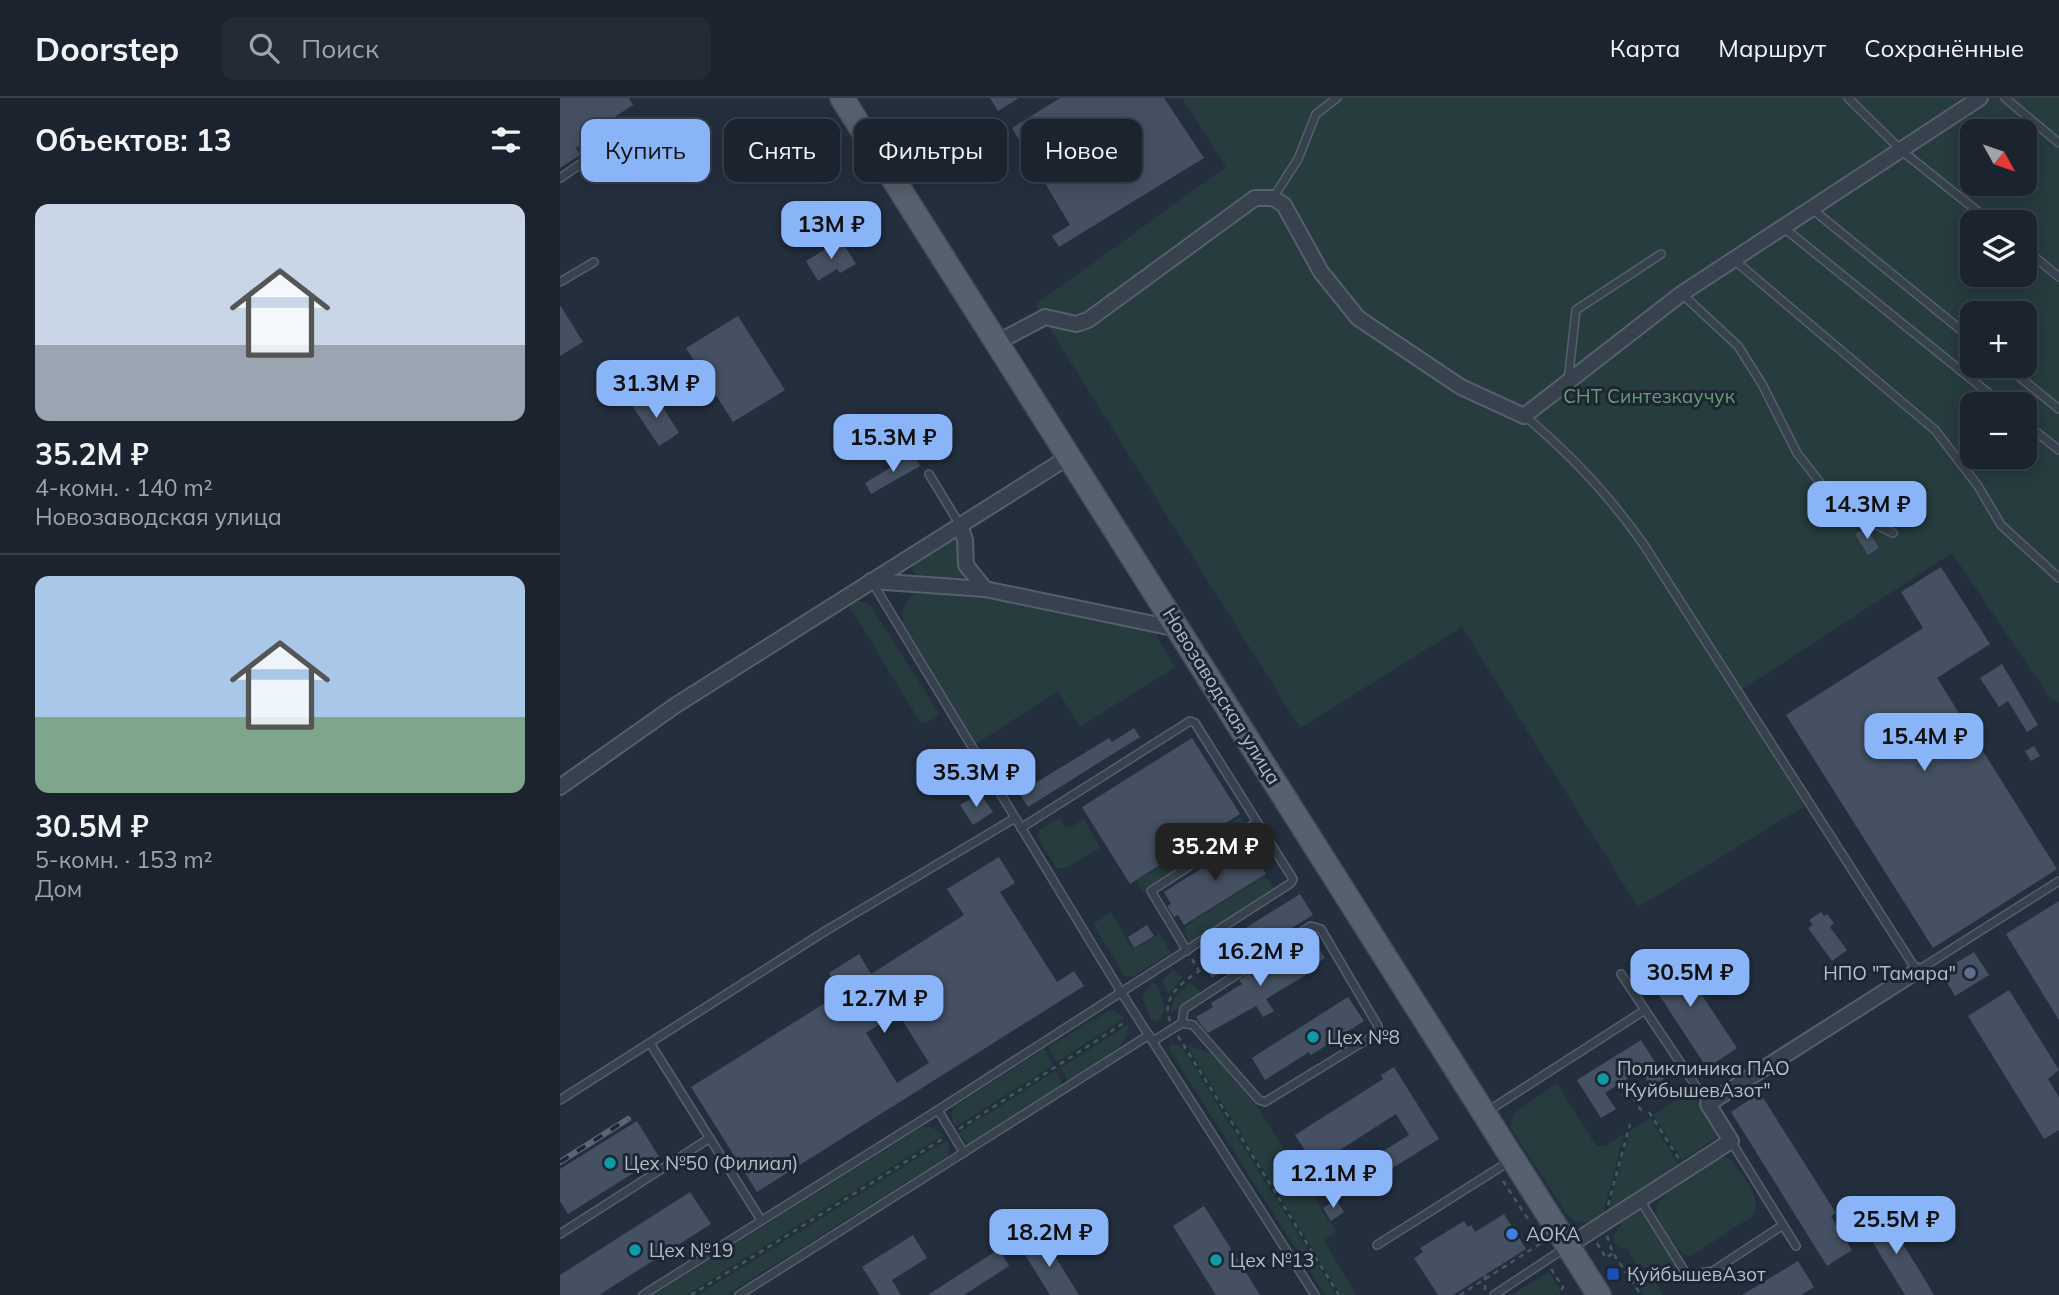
<!DOCTYPE html>
<html lang="ru">
<meta charset="utf-8">
<style>
body{margin:0;font-family:Mulish,sans-serif;background:#242b36;color:#f1f3f6;height:100vh;display:flex;flex-direction:column;font-size:26px;white-space:nowrap}
*{box-sizing:border-box;margin:0}
p{font-size:23px;color:#a0a4aa}
.icon{flex:none;width:38px;height:38px;fill:none;stroke:currentColor;stroke-width:2;stroke-linecap:round;stroke-linejoin:round}
.map{position:relative;flex:1;overflow:hidden}
.panel{display:flex;flex-direction:column;background:#1b232e;width:560px}
.panel>*{flex:none}
.hud{position:absolute;left:21px;top:21px;width:665px;height:63px;display:flex;gap:14px}
.needle{width:46px;rotate:130deg}
.buttons{position:absolute;left:1400px;top:21px;display:grid;gap:14px}
.buttons a{display:grid;place-items:center;width:77px;height:77px;border-radius:14px;background:#1b232e;box-shadow:0 4px 18px #0003,0 0 0 2px #39404a;font-size:35px}
.price{position:absolute;translate:-50% -60px;padding:0 16px;border-radius:14px;background:#8ab4f8;color:#111;font-size:23px;line-height:46px;filter:drop-shadow(0 2px 4px #0008)}
.price::after{content:'';position:absolute;left:50%;top:42px;width:21px;height:16px;margin-left:-10px;background:inherit;clip-path:polygon(0 0,100% 0,50% 100%)}
.price.current{background:#222;color:#fff}
ul{padding:0;list-style:none}
li{display:grid;align-content:center;gap:14px;height:371px;padding:0 35px}
li+li{border-top:2px solid #39404a}
li span{display:grid;place-items:center;height:217px;border-radius:14px;color:#555}
li>.icon{margin-inline-start:auto}
span .icon{width:126px;height:126px;fill:#fffc;stroke-width:1}
li b{font-size:30px}
h2{display:flex;justify-content:space-between;align-items:center;height:84px;padding:0 35px;font-size:30px}
.pill{padding:0 24px;border-radius:14px;background:#1b232e;box-shadow:0 4px 18px #0003,0 0 0 2px #39404a;font-size:24px;line-height:63px}
.pill.current{background:#8ab4f8;color:#111}
header{display:flex;align-items:center;gap:42px;box-sizing:border-box;height:98px;padding:0 35px;background:#1b232e;border-bottom:2px solid #39404a}
header strong{font-size:33px}
nav{display:flex;gap:38px;margin-inline-start:auto;font-size:24px}
.search{width:490px;height:63px;background:#242b36;display:flex;align-items:center;gap:18px;box-sizing:border-box;padding:0 24px;border-radius:14px;color:#a0a4aa;font-size:26px}
main{display:flex;flex:1;min-height:0}
.map>svg:first-child{display:block}
.green{fill:#263c3f;fill-rule:evenodd}
.building{fill:#455162;fill-rule:evenodd}
.lines{fill:none;stroke-linecap:round;stroke-linejoin:round}
.lane-casing{stroke:#565f6c;stroke-width:10}
.street-casing{stroke:#565f6c;stroke-width:18}
.primary-casing{stroke:#414a57;stroke-width:26}
.path{stroke:#44595c;stroke-width:2.5;stroke-dasharray:5 5;stroke-linecap:butt}
.lane{stroke:#38414e;stroke-width:7}
.street{stroke:#38414e;stroke-width:14}
.primary{stroke:#56606e;stroke-width:23}
.rail-casing{stroke:#5a6575;stroke-width:6}
.rail{stroke:#1d2633;stroke-width:3.5;stroke-dasharray:10;stroke-linecap:butt}
.service-dot{fill:#5c6f8a;stroke:#1d2633;stroke-width:2.5}
.culture-dot{fill:#0f9aa8;stroke:#1d2633;stroke-width:2.5}
.shop-dot{fill:#3f7fe0;stroke:#1d2633;stroke-width:2.5}
.transit-dot{fill:#1a4fb4;stroke:#1d2633;stroke-width:2.5}
.labels{text-anchor:middle;stroke-width:6;stroke-linejoin:round;paint-order:stroke}
.park-label{font-size:19px;fill:#6b9a76;stroke:#1d2633}
.street-label{font-size:19px;fill:#b4bcc9;stroke:#1d2633}
.poi-label{font-size:19px;fill:#b4bcc9;stroke:#1d2633;text-anchor:start}
</style>
<header>
<strong>Doorstep</strong>
<div class="search"><svg class="icon" aria-label="search" viewBox="0 0 24 24"><circle cx="10" cy="10" r="6"/><path d="M15 15l6 6"/></svg>Поиск</div>
<nav><a>Карта</a><a>Маршрут</a><a>Сохранённые</a></nav>
</header>
<main>
<section class="panel">
<h2>Объектов: 13<svg class="icon" aria-label="filters" viewBox="0 0 24 24"><path d="M4 7h16M4 17h16"/><circle cx="9" cy="7" r="2"/><circle cx="15" cy="17" r="2"/></svg></h2>
<ul>
<li><span style="background:linear-gradient(#c9d6e8 65%,#9aa5b1 0)"><svg class="icon" aria-label="home" viewBox="0 0 24 24"><path d="M3 11l9-7 9 7M6 9v11h12V9"/></svg></span><div><b>35.2M ₽</b><p>4-комн. · 140 m²</p><p>Новозаводская улица</p></div></li>
<li><span style="background:linear-gradient(#a9c7e8 65%,#7fa58c 0)"><svg class="icon" aria-label="home" viewBox="0 0 24 24"><path d="M3 11l9-7 9 7M6 9v11h12V9"/></svg></span><div><b>30.5M ₽</b><p>5-комн. · 153 m²</p><p>Дом</p></div></li>
</ul>
</section>
<div class="map">
<svg width="1499" height="1197" viewBox="0 0 1499 1197">
<rect width="100%" height="100%" fill="#242f3e"/>
<g class="green">
<path d="M622,0H1499V605L1488,597L1392,455L1175,596L1245,708L1078,809L902,529L740,630L475,207L666,69ZM1412,33H1465V86H1412ZM1412,124H1465V177H1412ZM1412,215H1465V268H1412ZM1412,306H1465V359H1412Z"/>
<polygon points="395,439 397,461 403,477 398,482 356,477 352,472 353,465"/>
<path d="M361,492L416,497L586,527L593,532L615,569L520,629L498,593L416,646L343,526C340,511 347,499 361,492Z"/>
<polygon points="293,501 307,505 312,510 380,617 366,625 361,625 286,503"/>
<polygon points="680,719 686,724 685,728 583,794 577,783"/>
<polygon points="500,720 505,729 509,730 524,721 540,750 515,765 501,771 496,769 477,738 480,731"/>
<polygon points="703,779 709,781 714,790 713,793 635,843 629,842 624,833 627,827"/>
<polygon points="551,814 573,852 600,836 611,855 572,879 564,877 533,826"/>
<polygon points="612,873 617,874 623,879 608,896 602,882"/>
<polygon points="630,884 640,893 639,896 611,915 614,901"/>
<path d="M592,885L597,887C602,900 611,914 596,923L590,920L582,899Z"/>
<polygon points="548,913 556,914 565,920 497,964 488,949"/>
<path d="M568,926C571,951 526,971 508,983L501,970Z"/>
<polygon points="612,946 621,948 776,1197 765,1197 609,951 609,948"/>
<polygon points="627,948 650,954 698,1010 776,1134 764,1142 796,1197 781,1197"/>
<polygon points="484,951 493,967 395,1029 391,1018 394,1009"/>
<polygon points="495,973 503,986 411,1045 407,1045 398,1035"/>
<path d="M997,985L1036,1048H1045L1064,1036L1043,1116C1030,1124 1021,1129 1008,1118L950,1029L952,1018L957,1013Z"/>
<polygon points="1131,993 1160,1038 1122,1062 1093,1017"/>
<polygon points="1090,1020 1118,1066 1048,1112 1070,1033"/>
<polygon points="363,1028 373,1030 383,1037 126,1197 94,1197"/>
<polygon points="387,1042 390,1051 388,1058 166,1197 138,1197"/>
<path d="M1163,1059L1169,1060L1174,1065C1183,1080 1206,1103 1191,1119L1131,1158L1124,1157C1117,1151 1095,1119 1096,1111C1097,1098 1150,1062 1163,1059Z"/>
<path d="M1079,1112L1125,1180L1098,1177L1093,1169H1078L1067,1151C1059,1150 1055,1148 1053,1139L1062,1124Z"/>
<polygon points="989,1174 1001,1193 996,1197 951,1197"/>
<polygon points="1081,1177 1093,1180 1103,1197 1083,1197 1076,1184"/>
</g>
<g class="building">
<polygon points="0,0 69,0 73,7 44,26 47,30 16,50 20,57 0,70"/>
<polygon points="430,0 459,0 438,13"/>
<polygon points="500,0 604,0 644,60 499,149 492,138 510,127 452,30"/>
<polygon points="281,142 296,166 280,175 277,171 258,183 246,163"/>
<polygon points="0,207 23,244 0,258"/>
<polygon points="178,218 225,292 173,324 126,250"/>
<polygon points="94,295 119,335 99,348 73,309"/>
<polygon points="353,356 360,368 311,396 305,385"/>
<polygon points="1306,429 1319,450 1308,457 1295,436"/>
<polygon points="1381,469 1430,546 1377,580 1497,771 1373,850 1226,617 1363,530 1341,494"/>
<polygon points="1442,566 1478,627 1467,634 1448,603 1439,609 1420,580"/>
<polygon points="574,630 580,639 468,709 459,695 549,640 552,644"/>
<polygon points="632,640 680,716 570,786 522,709"/>
<polygon points="1474,648 1480,658 1471,663 1465,653"/>
<polygon points="415,698 417,701 422,698 433,714 413,727 400,707"/>
<polygon points="685,743 692,754 697,751 704,762 699,765 706,776 624,827 618,817 614,819 607,808 611,806 604,794"/>
<path d="M439,759L455,785L440,794L497,884L514,873L524,888L197,1094L131,989L281,895L269,875L299,856L311,876L404,817L387,791ZM338,915L369,965L337,985L306,935Z"/>
<polygon points="740,796 753,817 681,861 684,865 673,872 671,868 652,880 639,859"/>
<polygon points="1499,803 1499,922 1446,836"/>
<polygon points="1261,814 1264,818 1267,816 1274,825 1270,829 1287,852 1272,863 1248,830 1253,827 1249,822"/>
<polygon points="587,827 594,838 574,850 568,839"/>
<polygon points="755,844 765,860 744,874 746,877 706,901 714,913 703,919 696,908 648,935 641,927 636,919 653,909 651,905 682,886 679,882 690,875 693,879 731,854 733,857"/>
<polygon points="1112,852 1177,950 1147,970 1082,871"/>
<polygon points="1414,854 1429,877 1395,898 1381,874"/>
<polygon points="1449,892 1499,972 1488,981 1499,999 1499,1032 1484,1041 1408,918"/>
<polygon points="788,899 804,923 751,957 749,954 705,982 692,960"/>
<polygon points="1081,942 1105,980 1091,989 1081,972 1045,995 1056,1011 1041,1020 1017,982"/>
<polygon points="834,969 879,1041 789,1097 779,1081 849,1037 836,1016 755,1068 735,1037 823,981 821,977"/>
<polygon points="1200,995 1276,1115 1271,1118 1292,1152 1267,1168 1171,1014"/>
<polygon points="77,1023 99,1059 8,1116 0,1103 0,1071"/>
<polygon points="130,1094 151,1126 39,1197 0,1197 0,1177"/>
<polygon points="776,1102 784,1114 771,1123 763,1110"/>
<polygon points="644,1108 700,1197 656,1197 613,1128"/>
<polygon points="1321,1112 1358,1170 1374,1197 1345,1197 1301,1125"/>
<polygon points="944,1116 966,1151 893,1197 878,1197 854,1160 863,1154 860,1150 904,1123 908,1129 911,1127 915,1134"/>
<polygon points="353,1137 367,1160 332,1182 341,1197 320,1197 302,1169"/>
<polygon points="483,1139 519,1197 490,1197 462,1152"/>
<polygon points="439,1151 449,1168 404,1197 368,1197"/>
<polygon points="1238,1163 1254,1189 1241,1197 1182,1197"/>
</g>
<g class="lines">
<defs>
<g id="lane">
<polyline points="1288,0 1342,53 1431,124"/>
<polyline points="1445,0 1499,45"/>
<polyline points="0,80 82,24"/>
<polyline points="713,100 738,61 756,16 777,0"/>
<polyline points="1252,111 1412,241"/>
<polyline points="1224,130 1442,306"/>
<polyline points="1465,151 1499,179"/>
<polyline points="1174,162 1375,332 1418,388 1441,427 1499,480"/>
<polyline points="0,184 34,164"/>
<polyline points="1122,196 1178,248 1202,286 1237,355 1272,400 1312,425 1333,435"/>
<polyline points="1446,268 1499,311"/>
<polyline points="1008,283 1016,212 1101,156"/>
<path d="M965,318C1012,358 1048,396 1084,447L1357,873L1499,783"/>
<polyline points="1465,325 1499,352"/>
<polyline points="369,376 400,427"/>
<polyline points="312,484 561,894 755,1197"/>
<polyline points="627,853 591,793 697,724"/>
<polyline points="1061,876 1085,912"/>
<polyline points="593,943 622,925 633,927 699,1002 705,1004 816,936 818,928 761,831 751,828 624,911 622,925"/>
<polyline points="90,945 201,1122"/>
<polyline points="0,1002 267,832 455,720"/>
<polyline points="378,1012 404,1055"/>
<polyline points="928,1013 1085,912 1148,1006"/>
<polyline points="1171,1043 1236,1148"/>
<polyline points="1080,1102 1127,1177 1153,1173 1223,1127"/>
<polyline points="0,1136 150,1040"/>
<polyline points="817,1147 950,1063"/>
<polyline points="83,1197 378,1012 731,785 733,781 635,625 630,623 461,730"/>
<polyline points="179,1197 589,937"/>
<polyline points="934,1197 1005,1150"/>
</g>
<g id="street">
<polyline points="438,244 485,219 516,226 528,222 695,100 713,100 724,107 761,174 798,220 901,289 964,318 1121,196 1420,0"/>
<polyline points="400,427 405,442 406,467 425,491"/>
<polyline points="311,483 425,491 618,531"/>
<polyline points="0,689 116,607 510,358"/>
<polyline points="1008,1148 1171,1043 1148,1006 1357,873"/>
</g>
<polyline id="primary" points="282,0 1039,1197"/>
</defs>
<use href="#lane" class="lane-casing"/>
<use href="#street" class="street-casing"/>
<use href="#primary" class="primary-casing"/>
<g class="path">
<polyline points="632,861 639,873"/>
<path d="M610,923C600,897 626,881 646,869"/>
<polyline points="618,938 779,1197"/>
<polyline points="1063,983 1084,1017"/>
<polyline points="1089,1014 1119,1061"/>
<polyline points="399,1031 567,923"/>
<polyline points="943,1083 970,1124"/>
<polyline points="1048,1107 1070,1026"/>
<polyline points="1047,1138 1053,1155 1081,1197"/>
<polyline points="1037,1145 1046,1160 1053,1155"/>
<polyline points="991,1171 1003,1189 999,1197"/>
<path d="M1066,1174C1085,1175 1100,1181 1119,1183"/>
<polyline points="925,1177 925,1194"/>
<polyline points="131,1197 384,1040"/>
<polyline points="900,1197 983,1144"/>
</g>
<use href="#lane" class="lane"/>
<use href="#street" class="street"/>
<use href="#primary" class="primary"/>
<defs>
<polyline id="rail" points="0,1064 68,1021"/>
</defs>
<use href="#rail" class="rail-casing"/>
<use href="#rail" class="rail"/>
</g>
<circle class="service-dot" cx="1410" cy="875" r="7"/>
<g class="culture-dot">
<circle cx="753" cy="939" r="7"/>
<circle cx="1043" cy="981" r="7"/>
<circle cx="50" cy="1065" r="7"/>
<circle cx="75" cy="1152" r="7"/>
<circle cx="656" cy="1162" r="7"/>
</g>
<circle class="shop-dot" cx="952" cy="1136" r="7"/>
<rect class="transit-dot" x="1046" y="1169" width="14" height="14" rx="3.5"/>
<g class="labels">
<g class="park-label">
<text x="1089" y="305">СНТ Синтезкаучук</text>
</g>
<g class="street-label">
<text transform="translate(662 598) rotate(58)" y="7">Новозаводская улица</text>
</g>
<g class="poi-label">
<text x="1396" y="882" text-anchor="end">НПО "Тамара"</text>
<text x="767" y="946">Цех №8</text>
<text x="1057" y="977">Поликлиника ПАО<tspan x="1057" dy="22">"КуйбышевАзот"</tspan></text>
<text x="64" y="1072">Цех №50 (Филиал)</text>
<text x="966" y="1143">АОКА</text>
<text x="89" y="1159">Цех №19</text>
<text x="670" y="1169">Цех №13</text>
<text x="1067" y="1183">КуйбышевАзот</text>
</g>
</g>
</svg>
<div class="buttons">
<a><svg class="needle" viewBox="-14 -14 28 28"><path d="M0-13l5 13h-10z" fill="#e53935"/><path d="M0 13l5-13h-10z" fill="#a0a4aa"/></svg></a>
<a><svg class="icon" aria-label="layers" viewBox="0 0 24 24"><path d="M12 4l9 5-9 5-9-5zM3 14l9 5 9-5"/></svg></a>
<a>+</a>
<a>−</a>
</div>
<b class="price" style="left:271px;top:163px">13M ₽</b>
<b class="price" style="left:96px;top:322px">31.3M ₽</b>
<b class="price" style="left:333px;top:376px">15.3M ₽</b>
<b class="price" style="left:1307px;top:443px">14.3M ₽</b>
<b class="price" style="left:1364px;top:675px">15.4M ₽</b>
<b class="price" style="left:416px;top:711px">35.3M ₽</b>
<b class="price current" style="left:655px;top:785px">35.2M ₽</b>
<b class="price" style="left:700px;top:890px">16.2M ₽</b>
<b class="price" style="left:1130px;top:911px">30.5M ₽</b>
<b class="price" style="left:324px;top:937px">12.7M ₽</b>
<b class="price" style="left:773px;top:1112px">12.1M ₽</b>
<b class="price" style="left:1336px;top:1158px">25.5M ₽</b>
<b class="price" style="left:489px;top:1171px">18.2M ₽</b>
<div class="hud">
<a class="pill current">Купить</a>
<a class="pill">Снять</a>
<a class="pill">Фильтры</a>
<a class="pill">Новое</a>
</div>
</div>
</main>
